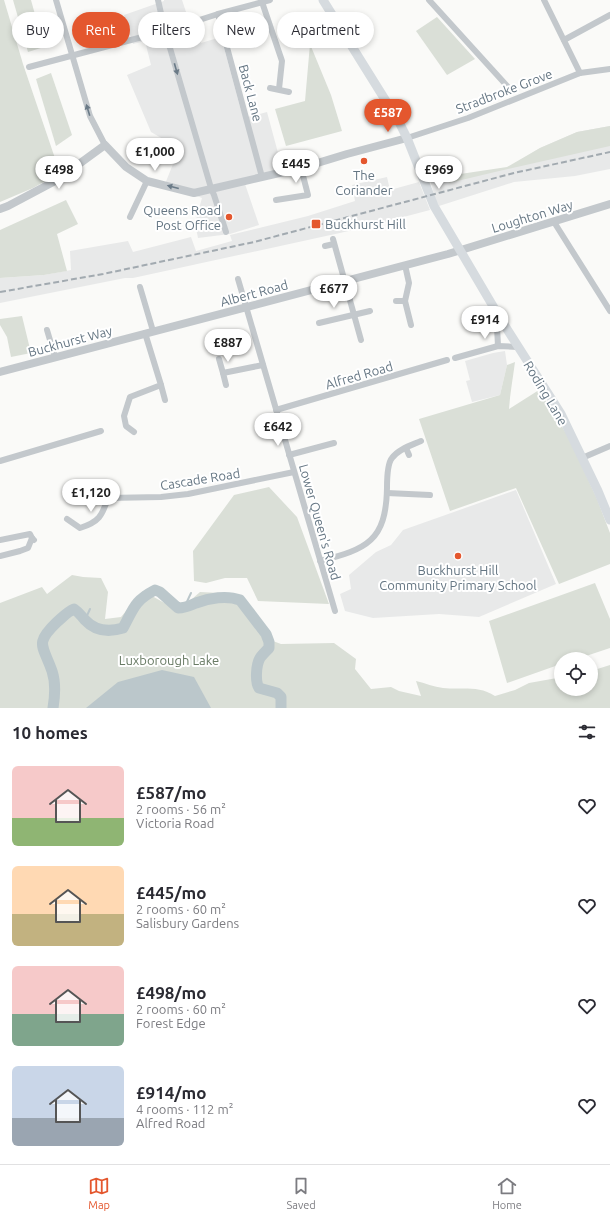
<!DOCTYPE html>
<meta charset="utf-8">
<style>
body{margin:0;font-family:Ubuntu,sans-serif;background:#f2f2f3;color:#2b2b33;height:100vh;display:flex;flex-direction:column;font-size:15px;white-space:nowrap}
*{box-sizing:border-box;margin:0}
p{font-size:13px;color:#7c7c81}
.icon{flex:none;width:22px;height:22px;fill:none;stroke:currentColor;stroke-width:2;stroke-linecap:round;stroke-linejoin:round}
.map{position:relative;height:708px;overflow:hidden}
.sheet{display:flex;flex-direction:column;background:#fff;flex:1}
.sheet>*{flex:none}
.top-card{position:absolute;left:12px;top:12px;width:400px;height:36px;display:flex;gap:8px}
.tools{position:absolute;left:554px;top:652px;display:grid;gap:8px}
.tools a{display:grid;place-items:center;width:44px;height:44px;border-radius:50%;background:#fff;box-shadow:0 2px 6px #0003;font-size:20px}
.price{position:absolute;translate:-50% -34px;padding:0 9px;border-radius:14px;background:#fff;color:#222;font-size:13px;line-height:26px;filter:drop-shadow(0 1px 2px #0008)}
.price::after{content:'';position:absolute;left:50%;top:24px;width:12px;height:9px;margin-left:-6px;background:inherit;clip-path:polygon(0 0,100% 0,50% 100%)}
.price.active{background:#e4572e;color:#fff}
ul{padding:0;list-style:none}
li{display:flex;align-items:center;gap:12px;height:100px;padding:0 12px}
li span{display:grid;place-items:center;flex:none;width:112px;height:80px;border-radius:6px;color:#555}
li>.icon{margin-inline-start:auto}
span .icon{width:48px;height:48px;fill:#fffc;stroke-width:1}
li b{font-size:17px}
h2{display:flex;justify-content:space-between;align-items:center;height:48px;padding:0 12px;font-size:17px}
.pill{padding:0 14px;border-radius:18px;background:#fff;box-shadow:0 2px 6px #0003;font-size:14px;line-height:36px}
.pill.active{background:#e4572e;color:#fff}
.tab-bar{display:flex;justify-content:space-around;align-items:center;height:56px;border-top:1px solid #e1e1e2;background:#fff;font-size:11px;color:#7c7c81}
.tab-bar a{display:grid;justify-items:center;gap:2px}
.tab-bar .active{color:#e4572e}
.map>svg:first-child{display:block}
.built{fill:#e8e9e9}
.green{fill:#dadfd7}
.water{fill:#bbc7cb}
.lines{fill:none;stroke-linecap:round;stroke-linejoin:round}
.stream{stroke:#bbc7cb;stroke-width:2}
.river{stroke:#bbc7cb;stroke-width:11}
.minor{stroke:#c3c8cc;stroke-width:6}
.tertiary{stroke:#c3c8cc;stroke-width:8}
.secondary{stroke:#d6dbdf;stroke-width:9}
.rail{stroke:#a2aab0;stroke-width:2;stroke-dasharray:6 3;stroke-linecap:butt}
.oneway{fill:#6a7a87}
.poi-dot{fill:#e4572e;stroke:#fff;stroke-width:1.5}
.labels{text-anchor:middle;stroke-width:4;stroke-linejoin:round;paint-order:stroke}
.street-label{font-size:13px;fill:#657683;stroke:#fff}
.poi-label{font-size:13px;fill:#657683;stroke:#fff}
.park-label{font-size:13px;fill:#687a64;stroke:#fff}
</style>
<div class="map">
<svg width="610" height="708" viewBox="0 0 610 708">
<rect width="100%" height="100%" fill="#fafaf8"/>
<g class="built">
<polygon points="164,0 182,0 189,21 197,27 201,43 221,37 240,107 244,118 267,112 284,175 245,184 259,225 230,234 198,238 195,223 202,198 165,184 173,164 163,139 151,132 127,75 151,65 145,41 133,44 124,15 164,1"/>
<polygon points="610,126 610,169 575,176 514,182 439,206 436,201 430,180 507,168 540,148 577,132"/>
<polygon points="387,177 390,190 419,182 430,210 358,229 133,278 125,278 0,303 0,278 44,275 71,270 70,251 128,241 133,252 191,237 196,251 232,241 230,235 308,216 355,201 352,185"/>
<polygon points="505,351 507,365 500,395 472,402 466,381 470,380 465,361 493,353"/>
<polygon points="516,490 556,584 479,617 439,614 373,618 345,611 340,594 351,589 349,575 376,552 391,545 403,530"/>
</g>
<g class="green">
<polygon points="0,0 4,0 23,64 60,173 33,188 0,202"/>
<polygon points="13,0 31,0 44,47 28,52"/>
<polygon points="437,17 475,59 447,75 416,31"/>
<polygon points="310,44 331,95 342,131 286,146 275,109 305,101"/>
<polygon points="51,73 72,135 56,146 36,79"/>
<polygon points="610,126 610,146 495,172 449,183 447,176 507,167 540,148 577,132"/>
<polygon points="66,200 78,224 57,234 67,271 44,275 0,278 0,230"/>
<polygon points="22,316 31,353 11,357 7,337 0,325 0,319"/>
<path d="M515,362C513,378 510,393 509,409L539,390L569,438L597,499L610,533V564L559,584L516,488L450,511L419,419L500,395L507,365Z"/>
<polygon points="269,487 297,517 329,604 258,601 247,578 225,578 206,583 194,581 193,551 234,495"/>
<path d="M72,575L83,577L101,578L108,592L105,619L121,617L143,591L170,606H184L200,592L220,593L239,601L262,637L281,644L334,643L356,659L355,669L371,689L391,687L399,691L421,696L416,681C425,683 434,687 443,688C462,690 478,685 495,696L515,690L529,683L557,678H561V689H591V671L610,665V708H0V603L42,587L47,594Z"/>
<polygon points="595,583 610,619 610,648 577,659 561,659 561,664 507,683 489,621"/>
</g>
<polygon class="water" points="162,670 194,677 211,708 86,708 118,682"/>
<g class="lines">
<g class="stream">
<polyline points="184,608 191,593"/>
<polyline points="85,620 90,609"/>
</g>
<path class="river" d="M53,708C55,696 56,683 52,671C43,645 34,644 57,622C63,617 67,612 74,609C80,613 81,616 85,620C96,632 110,632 123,628C134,608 134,601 155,590L160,592L178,608C186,608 189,606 196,603C209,598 227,595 240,600L266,634L269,642V648C266,651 262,655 260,658C256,665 255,682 259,688L277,693L281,697V708"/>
<g class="minor">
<polyline points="56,0 90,116 105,145"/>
<polyline points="158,0 165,31 211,188 214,195 226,232"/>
<polyline points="429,0 508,87"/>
<polyline points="544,0 580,73"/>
<polyline points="262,2 282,61 279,89"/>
<polyline points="218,14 262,177"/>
<polyline points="564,40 610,15"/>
<polyline points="29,67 165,31 218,14 270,0"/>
<polyline points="270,88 289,92"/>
<polyline points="407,138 468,118 580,73 610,69"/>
<polyline points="276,200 308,195 301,168"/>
<polyline points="130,217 147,181"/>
<polyline points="554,222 610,311"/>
<polyline points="333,239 361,340"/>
<polyline points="325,246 334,244"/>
<polyline points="405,265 409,283 405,301 411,325"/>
<polyline points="238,279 335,611"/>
<polyline points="140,287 153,331"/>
<polyline points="396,301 405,301"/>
<polyline points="319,323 370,311"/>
<polyline points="47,330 55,357"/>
<polyline points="498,346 497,327 500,318"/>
<polyline points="455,358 498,346 518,347"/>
<polyline points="219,359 223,373"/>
<polyline points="161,385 165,400"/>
<polyline points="226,385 223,373 263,365"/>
<polyline points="276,410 447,360"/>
<polyline points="134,432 126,426 124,416 130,397 161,385 145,333"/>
<polyline points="406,448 409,455"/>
<polyline points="289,455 334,443"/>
<polyline points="582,458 610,446"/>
<polyline points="0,461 101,431"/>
<polyline points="387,493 430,495"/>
<path d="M67,519L80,528C99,522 102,516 108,498L161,497L188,494L294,472"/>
<polyline points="0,540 30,534 32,538 34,540"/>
<polyline points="0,556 20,551 28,548 32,538"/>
<path d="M320,561C367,549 386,541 387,488C387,480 387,464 392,458C398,449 412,445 421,441"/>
</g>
<g class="tertiary">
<polyline points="0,209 8,206 57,180 105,145 126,167 147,181 194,193 301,168 347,154 407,138"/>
<polyline points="0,372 448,254 610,204"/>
</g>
<polyline class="secondary" points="323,0 399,122 407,138 434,206 500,318 561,414 598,491 610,520"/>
<polyline class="rail" points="0,292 103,274 254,242 514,173 610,152"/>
</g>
<defs><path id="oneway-solid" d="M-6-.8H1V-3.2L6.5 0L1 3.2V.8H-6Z"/></defs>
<g class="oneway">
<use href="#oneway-solid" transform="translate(176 69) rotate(74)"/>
<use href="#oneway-solid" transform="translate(88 110) rotate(-107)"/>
<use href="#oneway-solid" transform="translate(173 187) rotate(-165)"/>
</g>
<g class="poi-dot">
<circle cx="364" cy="161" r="4"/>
<circle cx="229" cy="217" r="4"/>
<rect x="311" y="219" width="10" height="10" rx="2"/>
<circle cx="458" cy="556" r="4"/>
</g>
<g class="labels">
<g class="street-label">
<text transform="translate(504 91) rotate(-21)" y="5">Stradbroke Grove</text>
<text transform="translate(251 93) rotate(75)" y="5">Back Lane</text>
<text transform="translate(532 216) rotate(-17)" y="5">Loughton Way</text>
<text transform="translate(254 293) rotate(-15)" y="5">Albert Road</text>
<text transform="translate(70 341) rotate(-15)" y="5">Buckhurst Way</text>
<text transform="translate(359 375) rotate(-16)" y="5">Alfred Road</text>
<text transform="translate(546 393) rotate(59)" y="5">Roding Lane</text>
<text transform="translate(200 479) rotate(-9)" y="5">Cascade Road</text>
<text transform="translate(320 522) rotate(74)" y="5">Lower Queen's Road</text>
</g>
<g class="poi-label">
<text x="364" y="180">The<tspan x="364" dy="15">Coriander</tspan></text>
<text x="221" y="215" text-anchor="end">Queens Road<tspan x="221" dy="15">Post Office</tspan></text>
<text x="325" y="229" text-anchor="start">Buckhurst Hill</text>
<text x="458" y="575">Buckhurst Hill<tspan x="458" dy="15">Community Primary School</tspan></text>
</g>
<g class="park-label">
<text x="169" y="665">Luxborough Lake</text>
</g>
</g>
</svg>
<div class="tools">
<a><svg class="icon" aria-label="locate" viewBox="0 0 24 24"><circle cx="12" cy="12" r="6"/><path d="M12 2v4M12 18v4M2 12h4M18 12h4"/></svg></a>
</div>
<b class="price active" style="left:388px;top:133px">£587</b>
<b class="price" style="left:155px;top:172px">£1,000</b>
<b class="price" style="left:296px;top:184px">£445</b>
<b class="price" style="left:59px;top:190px">£498</b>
<b class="price" style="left:439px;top:190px">£969</b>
<b class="price" style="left:334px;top:309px">£677</b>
<b class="price" style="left:485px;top:340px">£914</b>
<b class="price" style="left:228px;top:363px">£887</b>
<b class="price" style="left:278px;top:447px">£642</b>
<b class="price" style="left:91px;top:513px">£1,120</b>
<div class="top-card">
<a class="pill">Buy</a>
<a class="pill active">Rent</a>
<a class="pill">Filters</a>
<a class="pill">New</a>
<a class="pill">Apartment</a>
</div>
</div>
<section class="sheet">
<h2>10 homes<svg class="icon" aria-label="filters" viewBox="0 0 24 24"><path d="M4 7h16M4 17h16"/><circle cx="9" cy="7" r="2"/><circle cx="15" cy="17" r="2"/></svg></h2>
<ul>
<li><span style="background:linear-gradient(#f6c9c9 65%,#8fb573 0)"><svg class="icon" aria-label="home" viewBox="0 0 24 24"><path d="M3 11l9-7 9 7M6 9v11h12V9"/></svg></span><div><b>£587/mo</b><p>2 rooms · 56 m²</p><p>Victoria Road</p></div><svg class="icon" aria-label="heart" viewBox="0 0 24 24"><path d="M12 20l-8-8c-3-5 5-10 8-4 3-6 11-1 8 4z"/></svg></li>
<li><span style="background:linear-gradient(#ffd9b3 60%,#c2b280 0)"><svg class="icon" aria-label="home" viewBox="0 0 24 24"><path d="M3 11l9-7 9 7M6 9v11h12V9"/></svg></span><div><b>£445/mo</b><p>2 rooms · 60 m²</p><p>Salisbury Gardens</p></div><svg class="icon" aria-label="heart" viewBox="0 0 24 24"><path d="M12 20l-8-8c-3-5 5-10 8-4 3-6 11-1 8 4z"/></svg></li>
<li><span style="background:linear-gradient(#f6c9c9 60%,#7fa58c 0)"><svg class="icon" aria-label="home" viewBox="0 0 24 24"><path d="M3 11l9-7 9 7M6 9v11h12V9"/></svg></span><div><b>£498/mo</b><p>2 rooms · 60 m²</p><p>Forest Edge</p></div><svg class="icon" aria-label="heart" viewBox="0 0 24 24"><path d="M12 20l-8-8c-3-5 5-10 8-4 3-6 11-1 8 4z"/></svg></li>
<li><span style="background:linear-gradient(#c9d6e8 65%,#9aa5b1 0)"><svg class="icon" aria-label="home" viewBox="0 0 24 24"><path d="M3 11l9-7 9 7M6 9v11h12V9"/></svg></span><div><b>£914/mo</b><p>4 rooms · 112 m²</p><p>Alfred Road</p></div><svg class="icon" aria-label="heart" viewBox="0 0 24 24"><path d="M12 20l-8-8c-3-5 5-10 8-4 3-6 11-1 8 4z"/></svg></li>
</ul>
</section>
<nav class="tab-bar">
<a class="active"><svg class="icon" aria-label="map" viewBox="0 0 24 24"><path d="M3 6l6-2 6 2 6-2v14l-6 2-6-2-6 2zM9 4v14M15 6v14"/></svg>Map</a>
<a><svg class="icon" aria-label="saved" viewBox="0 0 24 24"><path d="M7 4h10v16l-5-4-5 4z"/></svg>Saved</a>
<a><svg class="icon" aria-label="home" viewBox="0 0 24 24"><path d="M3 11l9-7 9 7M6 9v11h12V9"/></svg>Home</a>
</nav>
